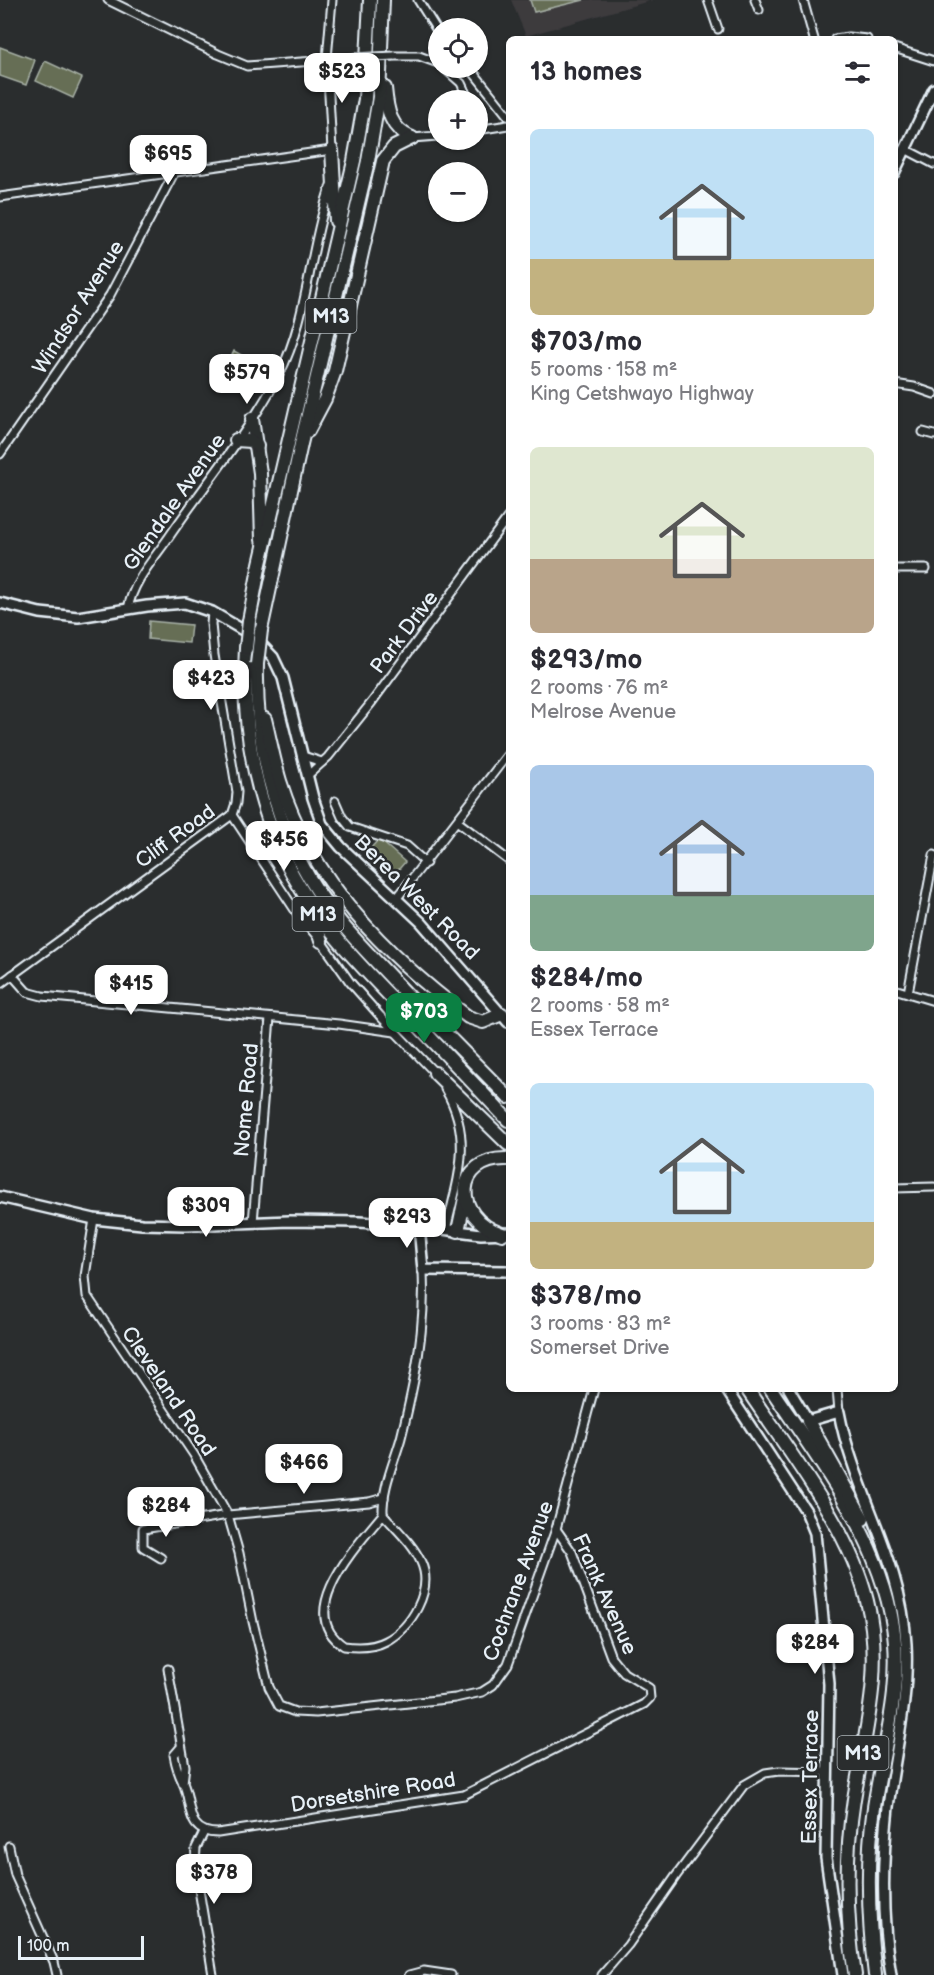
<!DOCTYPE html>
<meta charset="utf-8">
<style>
body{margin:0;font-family:"Balsamiq Sans",sans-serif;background:#f2f2f3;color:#2b2b33;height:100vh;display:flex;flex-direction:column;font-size:22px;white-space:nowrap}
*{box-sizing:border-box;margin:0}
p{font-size:20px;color:#7c7c81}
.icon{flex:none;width:33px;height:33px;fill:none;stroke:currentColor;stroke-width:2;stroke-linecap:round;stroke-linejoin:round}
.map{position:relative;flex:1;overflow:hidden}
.details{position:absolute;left:506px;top:36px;width:392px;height:1356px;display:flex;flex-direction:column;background:#fff;border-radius:9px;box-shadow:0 2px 4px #0004}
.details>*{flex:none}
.tools{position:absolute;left:428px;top:18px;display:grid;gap:12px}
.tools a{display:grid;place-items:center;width:60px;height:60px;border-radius:50%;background:#fff;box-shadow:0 2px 4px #0004;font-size:30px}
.scale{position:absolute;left:18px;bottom:15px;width:126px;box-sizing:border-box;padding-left:6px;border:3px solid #e8f1f8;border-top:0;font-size:16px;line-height:21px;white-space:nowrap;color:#e8f1f8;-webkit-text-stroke:4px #2a2d2e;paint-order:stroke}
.price{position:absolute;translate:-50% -51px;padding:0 14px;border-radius:12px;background:#fff;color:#222;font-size:20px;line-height:39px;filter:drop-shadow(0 2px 3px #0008)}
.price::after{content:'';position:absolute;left:50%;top:36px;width:18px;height:14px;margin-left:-9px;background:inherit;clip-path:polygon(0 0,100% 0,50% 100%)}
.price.active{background:#0b8043;color:#fff}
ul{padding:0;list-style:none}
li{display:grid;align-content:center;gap:12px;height:318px;padding:0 24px}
li span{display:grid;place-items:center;height:186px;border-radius:9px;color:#555}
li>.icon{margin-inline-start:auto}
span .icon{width:108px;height:108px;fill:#fffc;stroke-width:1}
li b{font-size:26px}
h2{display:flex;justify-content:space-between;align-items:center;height:72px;padding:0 24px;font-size:26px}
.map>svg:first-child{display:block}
.built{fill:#3c3a3e}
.green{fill:#666e54;stroke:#a7b0a6;stroke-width:1.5}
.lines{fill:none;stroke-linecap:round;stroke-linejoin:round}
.minor-casing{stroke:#e8f1f8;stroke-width:11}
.tertiary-casing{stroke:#e8f1f8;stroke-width:14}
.motorway-casing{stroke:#e8f1f8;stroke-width:16}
.minor{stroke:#2a2d2e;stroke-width:7}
.tertiary{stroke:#2a2d2e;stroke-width:9}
.motorway{stroke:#2a2d2e;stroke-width:12}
.minor-bridge-casing{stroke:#e8f1f8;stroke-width:11;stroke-linecap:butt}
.motorway-bridge-casing{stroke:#e8f1f8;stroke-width:16;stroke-linecap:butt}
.minor-bridge{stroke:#2a2d2e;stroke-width:7}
.motorway-bridge{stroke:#2a2d2e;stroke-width:12}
.labels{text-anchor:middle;stroke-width:5;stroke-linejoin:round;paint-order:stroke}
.shield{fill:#2a2d2e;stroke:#afb6bb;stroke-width:1.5}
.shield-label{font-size:20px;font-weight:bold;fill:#e8f1f8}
.street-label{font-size:21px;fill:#e8f1f8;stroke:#2a2d2e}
</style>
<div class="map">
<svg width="934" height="1975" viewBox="0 0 934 1975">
<rect width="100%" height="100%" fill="#2a2d2e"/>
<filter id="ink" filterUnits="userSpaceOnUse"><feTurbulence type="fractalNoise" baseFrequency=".0167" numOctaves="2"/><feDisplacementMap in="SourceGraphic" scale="12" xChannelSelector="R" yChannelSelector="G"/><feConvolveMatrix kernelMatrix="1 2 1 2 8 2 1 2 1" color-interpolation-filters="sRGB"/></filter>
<g filter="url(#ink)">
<polygon class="built" points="511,0 653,0 526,36"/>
<g class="green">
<polygon points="530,0 584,0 534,12"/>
<polygon points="0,47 35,60 26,85 0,76"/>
<polygon points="45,61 82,78 73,98 36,81"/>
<polygon points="234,351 268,370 258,388 225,369"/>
<polygon points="149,621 191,625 189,643 148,639"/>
<polygon points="379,839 405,862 394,875 368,851"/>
</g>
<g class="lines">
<defs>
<g id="minor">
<polyline points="108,0 218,54 247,66 355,58"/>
<polyline points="418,0 438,32"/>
<polyline points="708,0 718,29"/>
<polyline points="755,0 759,10"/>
<polyline points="803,0 814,39"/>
<polyline points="835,39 848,37 867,39"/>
<polyline points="894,48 934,61"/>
<polyline points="394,56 419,56 438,63"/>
<polyline points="444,68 461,83 469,100"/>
<polyline points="470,68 508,116"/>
<polyline points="477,130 508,125"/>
<polyline points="412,138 438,136"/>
<polyline points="905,149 934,164"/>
<polyline points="0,197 332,150 327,59 332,0"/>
<polyline points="894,384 914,387 934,394"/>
<polyline points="923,432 934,435"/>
<polyline points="0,454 110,295 174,173"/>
<polyline points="894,569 926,569"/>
<path d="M128,609C133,580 155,558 171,534C206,483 250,430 279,375C309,316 309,247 331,185"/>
<polyline points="303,756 322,762"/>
<polyline points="307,776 328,757 372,702 508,517"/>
<polyline points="335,801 342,817 350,827 407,846 426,863"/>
<polyline points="232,815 297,913 321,941 350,982 381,1017 436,1074"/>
<polyline points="458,822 508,860"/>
<polyline points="397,898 508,754"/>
<polyline points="12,975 27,992 42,996 339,1024 395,1032"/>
<polyline points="0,984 232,815 236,803 237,792 214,655 211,624 212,612"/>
<polyline points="894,989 934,1001"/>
<polyline points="908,993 934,855"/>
<path d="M445,1089C474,1138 458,1178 446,1230"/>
<polyline points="894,1188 934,1187"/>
<polyline points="94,1219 85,1276 87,1296 194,1455 228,1515 239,1553 253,1622 269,1687 279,1706 295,1712 316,1713 455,1698 482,1692 493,1685 508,1664 556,1529 594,1389"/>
<polyline points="253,1222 270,1018"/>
<polyline points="837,1389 839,1412"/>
<path d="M383,1514C396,1529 413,1544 421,1562C434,1590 411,1628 386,1641C373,1648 359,1648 344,1646C292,1612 359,1544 383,1514Z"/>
<path d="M383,1514C382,1488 394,1463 401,1438C415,1382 426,1327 423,1270"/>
<polyline points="161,1558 143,1547 143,1529 228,1515 369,1502 384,1498"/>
<polyline points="168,1669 185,1766 183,1783"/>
<path d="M180,1748L174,1755C176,1766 178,1773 183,1783C193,1804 184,1833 218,1833L464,1795L644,1704L650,1698L649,1688L624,1673L611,1657L572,1552L556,1529"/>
<polyline points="204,1832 196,1848 195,1865 213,1975"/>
<polyline points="9,1846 15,1875 54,1962 57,1975"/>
<polyline points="409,1975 424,1971 451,1975"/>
<polyline points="602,1975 628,1945 676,1876 744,1785 765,1773 779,1771 828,1772"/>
</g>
<g id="tertiary">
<polyline points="894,173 934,89"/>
<polyline points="0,603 40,613 78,617 147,606 185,603 212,612 253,636 273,657 283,678 313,798 322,824 341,847 421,922 508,1022"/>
<polyline points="0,1197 94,1219 142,1224 186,1225 289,1221 359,1222 419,1226 481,1234 508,1233"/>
<polyline points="419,1226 423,1270 508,1271"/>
<polyline points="726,1389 806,1511 815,1533 829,1684 826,1858 843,1975"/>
<path d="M789,1389L808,1421L839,1412C854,1492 902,1560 906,1644C909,1699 895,1752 888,1807C882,1863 881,1920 891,1975"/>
</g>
<g id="motorway">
<path d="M385,88C387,110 390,129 412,138"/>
<polyline points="332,150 336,221"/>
<polyline points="252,419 260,473 262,540"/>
<polyline points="308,431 325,399 335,371 383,161 394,147 412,138"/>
<polyline points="236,440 251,441 257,446"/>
<polyline points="249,621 259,568 354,161 365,99 370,0"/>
<polyline points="261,630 301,444 368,161 379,97 383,0"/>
<path d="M246,648C241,732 257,817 301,889C330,937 372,977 411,1018C444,1052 476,1086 508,1120"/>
<path d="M257,664C255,755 279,847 338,919C357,943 379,964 399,986C435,1024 472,1060 508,1097"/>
<path d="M265,719C270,740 274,761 280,781C311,881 387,956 468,1017L483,1022L502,1014"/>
<polyline points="302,902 317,928 321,941"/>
<polyline points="435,1073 508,1144"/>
<polyline points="458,1231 465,1198"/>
<path d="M502,1234C451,1217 454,1157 508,1159"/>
<path d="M747,1389C789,1453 849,1527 867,1601C884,1668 865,1732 854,1799C845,1856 846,1918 855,1975"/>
<path d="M771,1389C820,1462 879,1537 893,1626C903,1686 883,1748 874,1807C866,1862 868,1919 875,1975"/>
<polyline points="808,1421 863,1519"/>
</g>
</defs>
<use href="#minor" class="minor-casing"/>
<use href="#tertiary" class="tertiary-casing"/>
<use href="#motorway" class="motorway-casing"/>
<use href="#minor" class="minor"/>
<use href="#tertiary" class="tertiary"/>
<use href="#motorway" class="motorway"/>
<defs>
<polyline id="minor-bridge" points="355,58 394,56"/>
<g id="motorway-bridge">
<polyline points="246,648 249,621"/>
<polyline points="257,664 261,630"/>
</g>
</defs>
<use href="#minor-bridge" class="minor-bridge-casing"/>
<use href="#motorway-bridge" class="motorway-bridge-casing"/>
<use href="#minor-bridge" class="minor-bridge"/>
<use href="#motorway-bridge" class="motorway-bridge"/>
</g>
</g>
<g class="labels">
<g class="shield">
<rect x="305.5" y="299" width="51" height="34" rx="4.5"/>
<rect x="292.5" y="897" width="51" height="34" rx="4.5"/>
<rect x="837.5" y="1736" width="51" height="34" rx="4.5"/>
</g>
<g class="shield-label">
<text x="331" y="323">M13</text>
<text x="318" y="921">M13</text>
<text x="863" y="1760">M13</text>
</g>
<g class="street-label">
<text transform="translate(78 307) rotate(-58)" y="7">Windsor Avenue</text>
<text transform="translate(174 502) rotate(-55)" y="7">Glendale Avenue</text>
<text transform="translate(404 632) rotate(-53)" y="7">Park Drive</text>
<text transform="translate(175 836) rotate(-36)" y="7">Cliff Road</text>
<text transform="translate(417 897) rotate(45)" y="7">Berea West Road</text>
<text transform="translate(246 1100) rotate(-85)" y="7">Nome Road</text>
<text transform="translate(169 1391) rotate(56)" y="7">Cleveland Road</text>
<text transform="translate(518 1581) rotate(-70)" y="7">Cochrane Avenue</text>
<text transform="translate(605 1594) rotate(66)" y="7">Frank Avenue</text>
<text transform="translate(810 1777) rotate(-89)" y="7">Essex Terrace</text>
<text transform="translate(373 1792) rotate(-9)" y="7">Dorsetshire Road</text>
</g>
</g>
</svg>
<div class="tools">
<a><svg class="icon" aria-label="locate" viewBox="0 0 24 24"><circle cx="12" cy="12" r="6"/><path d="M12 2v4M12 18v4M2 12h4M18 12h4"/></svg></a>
<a>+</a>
<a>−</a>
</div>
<div class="scale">100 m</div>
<b class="price" style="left:342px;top:104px">$523</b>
<b class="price" style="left:168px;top:186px">$695</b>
<b class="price" style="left:247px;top:405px">$579</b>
<b class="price" style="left:211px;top:711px">$423</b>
<b class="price" style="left:284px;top:872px">$456</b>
<b class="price" style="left:131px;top:1016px">$415</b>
<b class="price active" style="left:424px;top:1044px">$703</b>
<b class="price" style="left:206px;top:1238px">$309</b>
<b class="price" style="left:407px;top:1249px">$293</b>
<b class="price" style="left:304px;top:1495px">$466</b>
<b class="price" style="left:166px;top:1538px">$284</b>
<b class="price" style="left:815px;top:1675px">$284</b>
<b class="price" style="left:214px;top:1905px">$378</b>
<section class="details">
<h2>13 homes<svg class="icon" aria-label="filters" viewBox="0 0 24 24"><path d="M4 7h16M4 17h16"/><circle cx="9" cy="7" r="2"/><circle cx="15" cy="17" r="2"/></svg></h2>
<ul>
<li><span style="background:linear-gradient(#bfe0f5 70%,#c2b280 0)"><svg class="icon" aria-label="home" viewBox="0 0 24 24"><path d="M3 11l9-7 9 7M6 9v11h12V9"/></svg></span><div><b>$703/mo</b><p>5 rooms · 158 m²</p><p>King Cetshwayo Highway</p></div></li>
<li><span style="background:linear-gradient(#dfe7d0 60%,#b9a48a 0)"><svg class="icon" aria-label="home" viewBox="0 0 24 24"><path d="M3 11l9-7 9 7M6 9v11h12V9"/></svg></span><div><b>$293/mo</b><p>2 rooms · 76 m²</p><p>Melrose Avenue</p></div></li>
<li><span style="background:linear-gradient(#a9c7e8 70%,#7fa58c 0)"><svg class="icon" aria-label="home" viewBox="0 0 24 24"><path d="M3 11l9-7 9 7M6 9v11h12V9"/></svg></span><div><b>$284/mo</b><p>2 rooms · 58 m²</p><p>Essex Terrace</p></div></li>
<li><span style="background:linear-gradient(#bfe0f5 75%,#c2b280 0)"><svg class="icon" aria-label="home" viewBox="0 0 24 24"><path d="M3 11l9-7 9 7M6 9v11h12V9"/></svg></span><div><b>$378/mo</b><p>3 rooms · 83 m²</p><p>Somerset Drive</p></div></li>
</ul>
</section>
</div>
